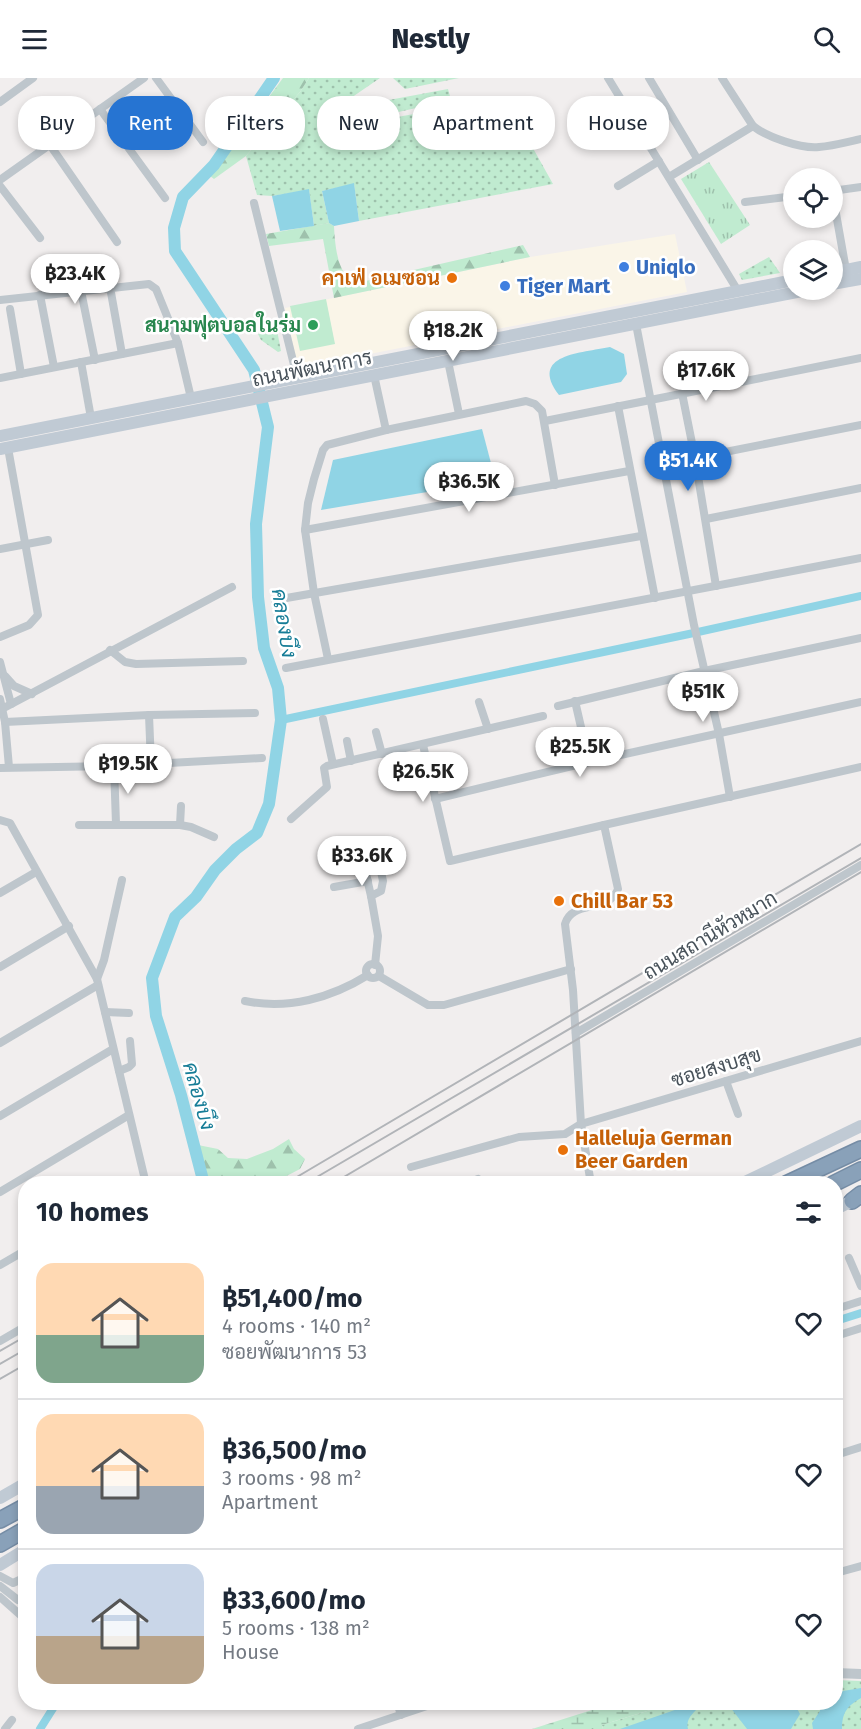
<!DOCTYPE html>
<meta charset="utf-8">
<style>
body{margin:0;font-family:"Fira Sans",Sarabun,sans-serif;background:#f6f6f7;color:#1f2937;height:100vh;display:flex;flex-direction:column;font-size:22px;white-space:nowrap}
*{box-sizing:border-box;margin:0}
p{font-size:20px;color:#747a83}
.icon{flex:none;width:33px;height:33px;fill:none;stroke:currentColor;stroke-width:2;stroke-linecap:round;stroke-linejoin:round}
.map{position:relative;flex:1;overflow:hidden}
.sheet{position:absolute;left:18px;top:1098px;width:825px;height:534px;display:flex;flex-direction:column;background:#fff;border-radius:24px;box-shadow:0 3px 9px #0003}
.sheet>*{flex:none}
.hud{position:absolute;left:18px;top:18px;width:825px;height:54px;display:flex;gap:12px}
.fabs{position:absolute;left:783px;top:90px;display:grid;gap:12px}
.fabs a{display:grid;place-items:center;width:60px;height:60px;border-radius:50%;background:#fff;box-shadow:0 3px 9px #0003;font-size:30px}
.price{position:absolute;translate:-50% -51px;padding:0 14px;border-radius:21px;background:#fff;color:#222;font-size:20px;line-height:39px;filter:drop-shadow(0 2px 3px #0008)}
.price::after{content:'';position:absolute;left:50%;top:36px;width:18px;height:14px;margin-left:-9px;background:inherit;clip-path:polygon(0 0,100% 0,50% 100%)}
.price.active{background:#2674d2;color:#fff}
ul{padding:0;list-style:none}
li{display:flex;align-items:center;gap:18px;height:150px;padding:0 18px}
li+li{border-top:2px solid #e0e1e3}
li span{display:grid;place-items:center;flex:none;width:168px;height:120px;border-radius:18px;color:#555}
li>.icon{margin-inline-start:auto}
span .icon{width:72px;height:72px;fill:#fffc;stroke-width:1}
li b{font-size:26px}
h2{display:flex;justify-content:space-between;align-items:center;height:72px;padding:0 18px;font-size:26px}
.chip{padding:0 21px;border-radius:24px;background:#fff;box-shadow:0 3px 9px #0003;font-size:21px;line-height:54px}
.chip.active{background:#2674d2;color:#fff}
header{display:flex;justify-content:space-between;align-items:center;height:78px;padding:0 18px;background:#fff;font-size:27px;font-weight:800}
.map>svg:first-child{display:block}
.commercial{fill:#faf5e8}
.grass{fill:url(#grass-dots)}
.forest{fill:url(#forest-firs)}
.wetland{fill:url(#wetland-marsh)}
.park{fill:url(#park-tufts)}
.pitch{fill:#c0ebd0}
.water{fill:#90d4e5}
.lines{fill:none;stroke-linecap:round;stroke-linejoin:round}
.canal{stroke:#90d4e5;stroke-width:8}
.river{stroke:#90d4e5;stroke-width:12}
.motorway-casing{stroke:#758ca5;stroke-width:18}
.minor{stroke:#bec6cc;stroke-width:8}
.tertiary{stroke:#bec6cc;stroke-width:10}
.secondary{stroke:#c0cad4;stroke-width:12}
.motorway{stroke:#89a1b9;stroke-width:15}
.rail{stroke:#b1b4b8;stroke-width:2}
.shop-dot{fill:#3f7fe0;stroke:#fff;stroke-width:2}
.food-dot{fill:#e8710a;stroke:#fff;stroke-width:2}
.leisure-dot{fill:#2e9e5b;stroke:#fff;stroke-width:2}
.labels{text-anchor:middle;stroke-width:5;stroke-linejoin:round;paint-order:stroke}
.shop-label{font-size:20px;font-weight:bold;fill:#366cbe;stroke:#fff;text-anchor:start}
.food-label{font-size:20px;font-weight:bold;fill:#c56008;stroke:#fff;text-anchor:start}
.leisure-label{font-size:20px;font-weight:bold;fill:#27864d;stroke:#fff;text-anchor:end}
.street-label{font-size:20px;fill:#48525a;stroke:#fff}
.water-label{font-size:21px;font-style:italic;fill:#177d97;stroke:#fff}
</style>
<header><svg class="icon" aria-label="menu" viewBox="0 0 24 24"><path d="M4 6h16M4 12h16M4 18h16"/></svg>Nestly<svg class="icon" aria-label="search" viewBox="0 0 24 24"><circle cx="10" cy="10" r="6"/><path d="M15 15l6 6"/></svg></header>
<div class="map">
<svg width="861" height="1651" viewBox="0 0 861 1651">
<defs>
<pattern id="grass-dots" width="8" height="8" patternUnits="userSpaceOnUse" patternTransform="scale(1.5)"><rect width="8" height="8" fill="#c0ebd0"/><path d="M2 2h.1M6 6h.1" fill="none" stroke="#9ec1ac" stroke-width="1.8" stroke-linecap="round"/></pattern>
<pattern id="forest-firs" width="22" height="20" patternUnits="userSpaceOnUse" patternTransform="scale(1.5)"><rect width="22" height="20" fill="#c0ebd0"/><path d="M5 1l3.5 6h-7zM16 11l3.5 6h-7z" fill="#9ec1ac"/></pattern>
<pattern id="wetland-marsh" width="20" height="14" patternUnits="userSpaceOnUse" patternTransform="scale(1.5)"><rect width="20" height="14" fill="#c0ebd0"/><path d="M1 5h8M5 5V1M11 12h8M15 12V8" fill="none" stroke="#9ec1ac"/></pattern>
<pattern id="park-tufts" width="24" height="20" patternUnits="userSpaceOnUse" patternTransform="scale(1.5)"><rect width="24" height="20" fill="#c0ebd0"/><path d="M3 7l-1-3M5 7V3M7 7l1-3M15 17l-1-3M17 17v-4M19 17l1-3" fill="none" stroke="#9ec1ac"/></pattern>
</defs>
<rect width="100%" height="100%" fill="#f1eeee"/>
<polygon class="commercial" points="675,156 687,214 298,290 285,230 530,179"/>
<g class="grass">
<polygon points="309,0 380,0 329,35 346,48 505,20 553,106 359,143 354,106 322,113 329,145 314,148 309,112 272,118 257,117 246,78 300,14"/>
<polygon points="393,0 459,0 405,11"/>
<polygon points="448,11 451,22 381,38 378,24"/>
<polygon points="769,179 780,195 742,202 739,196"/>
<polygon points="277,252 281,273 278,274 261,262 258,256"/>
<polygon points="836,1602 861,1603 861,1651 603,1651 602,1647 673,1625 836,1624"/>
</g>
<g class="forest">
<polygon points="283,0 309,0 300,14 246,78 214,101 210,98"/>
<path d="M329,145L334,148C335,166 337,200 357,205L523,167L530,179L334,220L323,161L269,168L266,156Z"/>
<polygon points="289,1061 294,1071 305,1081 300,1091 273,1105 207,1105 193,1066 218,1071 228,1080 247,1081 273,1071"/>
</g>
<polygon class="wetland" points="614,1625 673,1625 602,1647 603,1651 532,1651"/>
<polygon class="park" points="709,84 750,147 721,166 681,101"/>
<polygon class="pitch" points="326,221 335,266 300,273 290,228"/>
<g class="water">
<polygon points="354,105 359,143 334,148 329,145 322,113"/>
<polygon points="309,111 314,148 280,153 272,118"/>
<path d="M610,269L624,276L627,296L621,304L559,317C528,276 582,275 610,269Z"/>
<polygon points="482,351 492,389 439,412 321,432 333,382"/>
<path d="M861,1610V1620C847,1628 842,1635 842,1651H813L812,1645L820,1633V1627L815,1625L836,1624L837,1614Z"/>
<path d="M695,1625L696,1632C690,1638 686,1643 688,1651H620Z"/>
<polygon points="727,1625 794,1625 800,1636 791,1651 747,1651"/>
</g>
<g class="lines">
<g class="canal">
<polyline points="281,642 689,556 861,518"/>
<polyline points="836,1243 861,1235"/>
<polyline points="40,1651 57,1624"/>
</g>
<polyline class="river" points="204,1106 181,1017 156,938 152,900 175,839 196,819 215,792 236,771 257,755 269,726 281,642 278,610 264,570 258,519 256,446 268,349 254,292 175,173 174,150 183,119 214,87 274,0"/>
<defs>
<g id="motorway">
<polyline points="786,1106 861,1071"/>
<polyline points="833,1106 861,1092"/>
<polyline points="852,1123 861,1116"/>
<polyline points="0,1442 26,1428"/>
<polyline points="0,1466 26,1451"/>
</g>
</defs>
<use href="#motorway" class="motorway-casing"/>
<g class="minor">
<polyline points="156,0 203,64"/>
<polyline points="608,0 738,213"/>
<polyline points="649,0 698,82"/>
<polyline points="722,0 753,48"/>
<polyline points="0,24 33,0"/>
<polyline points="100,31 165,120"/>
<polyline points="50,67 117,164"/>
<path d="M669,99L753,48C767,59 801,71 819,69C833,68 847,64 861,61"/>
<polyline points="0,102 144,0"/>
<polyline points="0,108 40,160"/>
<polyline points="618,108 659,83"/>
<polyline points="745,124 794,118"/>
<polyline points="254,125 297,299"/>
<polyline points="846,192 832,113 861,109"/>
<polyline points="110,209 122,276"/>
<polyline points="81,213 95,282"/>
<polyline points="40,217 54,289"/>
<polyline points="0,222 149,206 156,211 178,265 191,320"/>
<polyline points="10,231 21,296"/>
<polyline points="636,246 694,547 719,656 730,719"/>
<polyline points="448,283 459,336"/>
<polyline points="81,284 91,340"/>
<polyline points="374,297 386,352"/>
<polyline points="0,300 178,265"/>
<polyline points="682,315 695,380 716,508"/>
<polyline points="618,328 655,520"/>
<polyline points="545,343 861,280"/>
<polyline points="695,380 861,347"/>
<polyline points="706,441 861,410"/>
<polyline points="305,452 629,393"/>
<polyline points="0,471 48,462"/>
<polyline points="275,522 641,458"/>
<polyline points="0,559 29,547 38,537 8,370"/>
<polyline points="110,572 125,584 136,586 243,583"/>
<polyline points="328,581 314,515 305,452 308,425 314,401 323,372 327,367 386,352 526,323 535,326 542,333 555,407"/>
<polyline points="0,584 11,626"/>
<polyline points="286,590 861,480"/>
<polyline points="5,598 14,608 32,616"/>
<polyline points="0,621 5,644 9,689"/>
<polyline points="575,623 589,684"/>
<polyline points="479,624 488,651"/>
<polyline points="558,628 704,593 861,560"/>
<polyline points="0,632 232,509"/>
<polyline points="149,637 151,686"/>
<polyline points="323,641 333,686"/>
<polyline points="5,644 149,637 255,635"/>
<polyline points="376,654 382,676"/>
<polyline points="347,663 351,683"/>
<polyline points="423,667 450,783 604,747 861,689"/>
<polyline points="114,688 116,746"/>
<polyline points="0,690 114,688 262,680"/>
<polyline points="435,721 589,684 861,624"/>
<polyline points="291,741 327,709 324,690 327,688 543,638"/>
<polyline points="0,742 10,745 97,901 146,1106"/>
<polyline points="79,747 180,747 191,749 214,759"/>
<polyline points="180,747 181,728"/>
<polyline points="361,774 371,818"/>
<polyline points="334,809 368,803"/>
<polyline points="0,815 36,794"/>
<circle cx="373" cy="893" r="7"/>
<polyline points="375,887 378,858 371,818 381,813 383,803 376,771 392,763"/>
<polyline points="0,889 69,848"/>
<polyline points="379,898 428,927 444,927 571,891"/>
<polyline points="97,901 104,882 122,802"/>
<path d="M245,923C288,932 331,920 368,897"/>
<polyline points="105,934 129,935"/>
<polyline points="576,955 861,787"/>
<polyline points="0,965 98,907"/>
<polyline points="119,993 129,989 132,986 130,963"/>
<polyline points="726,1003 738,1036"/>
<polyline points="0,1038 113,971"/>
<polyline points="411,1089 519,1059 565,1056 581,1046 861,963"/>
<polyline points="466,1106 478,1101"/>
<path d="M591,1106L581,1046L573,912L565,846C572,821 609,836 618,811L604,747"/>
<polyline points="0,1114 129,1037"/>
<polyline points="849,1180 861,1208"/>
<polyline points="0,1187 26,1172"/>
<polyline points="836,1231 861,1223"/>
<polyline points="836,1258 861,1250"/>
<polyline points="0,1263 26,1248"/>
<polyline points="836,1377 861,1369"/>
<polyline points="836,1495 861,1488"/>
<polyline points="0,1498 13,1505 26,1499"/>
<polyline points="0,1508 18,1522"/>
<polyline points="0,1519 26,1542"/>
<polyline points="397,1624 401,1637"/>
<polyline points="5,1651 12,1642"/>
<polyline points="358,1651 439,1624"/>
</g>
<polyline class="tertiary" points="836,1595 861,1596"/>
<g class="secondary">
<polyline points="832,195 861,189"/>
<polyline points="832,206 861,201"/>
<polyline points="0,358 794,202"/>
<polyline points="0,371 807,212"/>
<polyline points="741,1106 861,1048"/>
<polyline points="836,1131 860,1119"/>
<polyline points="0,1420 26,1405"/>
<polyline points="0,1487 26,1471"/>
</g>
<use href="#motorway" class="motorway"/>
<g class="rail">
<polyline points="285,1106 861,766"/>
<polyline points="305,1106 861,780"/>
<polyline points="332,1106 861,794"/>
<polyline points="0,1273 26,1258"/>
<polyline points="0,1286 26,1271"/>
<polyline points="0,1301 26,1286"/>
</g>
</g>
<g class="shop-dot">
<circle cx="624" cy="189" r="6"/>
<circle cx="505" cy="208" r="6"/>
</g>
<g class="food-dot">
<circle cx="452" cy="200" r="6"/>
<circle cx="559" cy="823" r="6"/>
<circle cx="563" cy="1072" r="6"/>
</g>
<circle class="leisure-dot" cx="313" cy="247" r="6"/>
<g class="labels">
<g class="shop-label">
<text x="636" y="196">Uniqlo</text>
<text x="517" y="215">Tiger Mart</text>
</g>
<g class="food-label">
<text x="440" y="207" text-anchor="end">คาเฟ่ อเมซอน</text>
<text x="571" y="830">Chill Bar 53</text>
<text x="575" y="1067">Halleluja German<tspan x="575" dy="23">Beer Garden</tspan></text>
</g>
<g class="leisure-label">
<text x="301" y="254">สนามฟุตบอลในร่ม</text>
</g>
<g class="street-label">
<text transform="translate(312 290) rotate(-11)" y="7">ถนนพัฒนาการ</text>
<text transform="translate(710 857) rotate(-31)" y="7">ถนนสถานีหัวหมาก</text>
<text transform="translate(716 989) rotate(-17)" y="7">ซอยสงบสุข</text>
</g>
<g class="water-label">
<text transform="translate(284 545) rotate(81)" y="7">คลองบึง</text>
<text transform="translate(199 1018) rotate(74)" y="7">คลองบึง</text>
</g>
</g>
</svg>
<div class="fabs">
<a><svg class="icon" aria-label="locate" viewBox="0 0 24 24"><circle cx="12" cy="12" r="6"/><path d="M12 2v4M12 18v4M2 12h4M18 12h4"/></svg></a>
<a><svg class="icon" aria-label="layers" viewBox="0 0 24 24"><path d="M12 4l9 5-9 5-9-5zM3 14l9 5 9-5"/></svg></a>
</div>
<b class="price" style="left:75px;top:227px">฿23.4K</b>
<b class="price" style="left:453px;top:284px">฿18.2K</b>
<b class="price" style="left:706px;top:324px">฿17.6K</b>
<b class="price active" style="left:688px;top:414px">฿51.4K</b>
<b class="price" style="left:469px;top:435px">฿36.5K</b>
<b class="price" style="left:703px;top:645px">฿51K</b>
<b class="price" style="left:580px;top:700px">฿25.5K</b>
<b class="price" style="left:128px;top:717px">฿19.5K</b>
<b class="price" style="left:423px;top:725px">฿26.5K</b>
<b class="price" style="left:362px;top:809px">฿33.6K</b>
<div class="hud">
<a class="chip">Buy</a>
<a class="chip active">Rent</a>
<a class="chip">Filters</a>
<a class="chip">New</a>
<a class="chip">Apartment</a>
<a class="chip">House</a>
</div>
<section class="sheet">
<h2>10 homes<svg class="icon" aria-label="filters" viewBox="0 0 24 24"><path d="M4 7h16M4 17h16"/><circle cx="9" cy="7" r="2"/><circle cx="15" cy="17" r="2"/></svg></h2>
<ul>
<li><span style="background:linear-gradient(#ffd9b3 60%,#7fa58c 0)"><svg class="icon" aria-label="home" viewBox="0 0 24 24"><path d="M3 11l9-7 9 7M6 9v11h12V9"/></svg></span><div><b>฿51,400/mo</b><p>4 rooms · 140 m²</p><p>ซอยพัฒนาการ 53</p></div><svg class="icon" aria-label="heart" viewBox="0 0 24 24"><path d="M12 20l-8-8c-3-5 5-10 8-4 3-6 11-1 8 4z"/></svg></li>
<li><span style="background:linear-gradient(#ffd9b3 60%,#9aa5b1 0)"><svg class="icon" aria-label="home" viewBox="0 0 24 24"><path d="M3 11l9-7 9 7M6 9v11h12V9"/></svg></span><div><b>฿36,500/mo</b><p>3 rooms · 98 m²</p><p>Apartment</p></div><svg class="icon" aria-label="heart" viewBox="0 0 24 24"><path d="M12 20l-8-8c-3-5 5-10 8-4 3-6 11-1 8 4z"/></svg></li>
<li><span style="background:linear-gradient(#c9d6e8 60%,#b9a48a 0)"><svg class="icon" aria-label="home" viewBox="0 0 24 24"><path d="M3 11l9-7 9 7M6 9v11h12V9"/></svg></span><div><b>฿33,600/mo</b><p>5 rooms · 138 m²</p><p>House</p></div><svg class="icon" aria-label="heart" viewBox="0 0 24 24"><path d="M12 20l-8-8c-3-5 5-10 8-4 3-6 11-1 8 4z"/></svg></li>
</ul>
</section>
</div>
